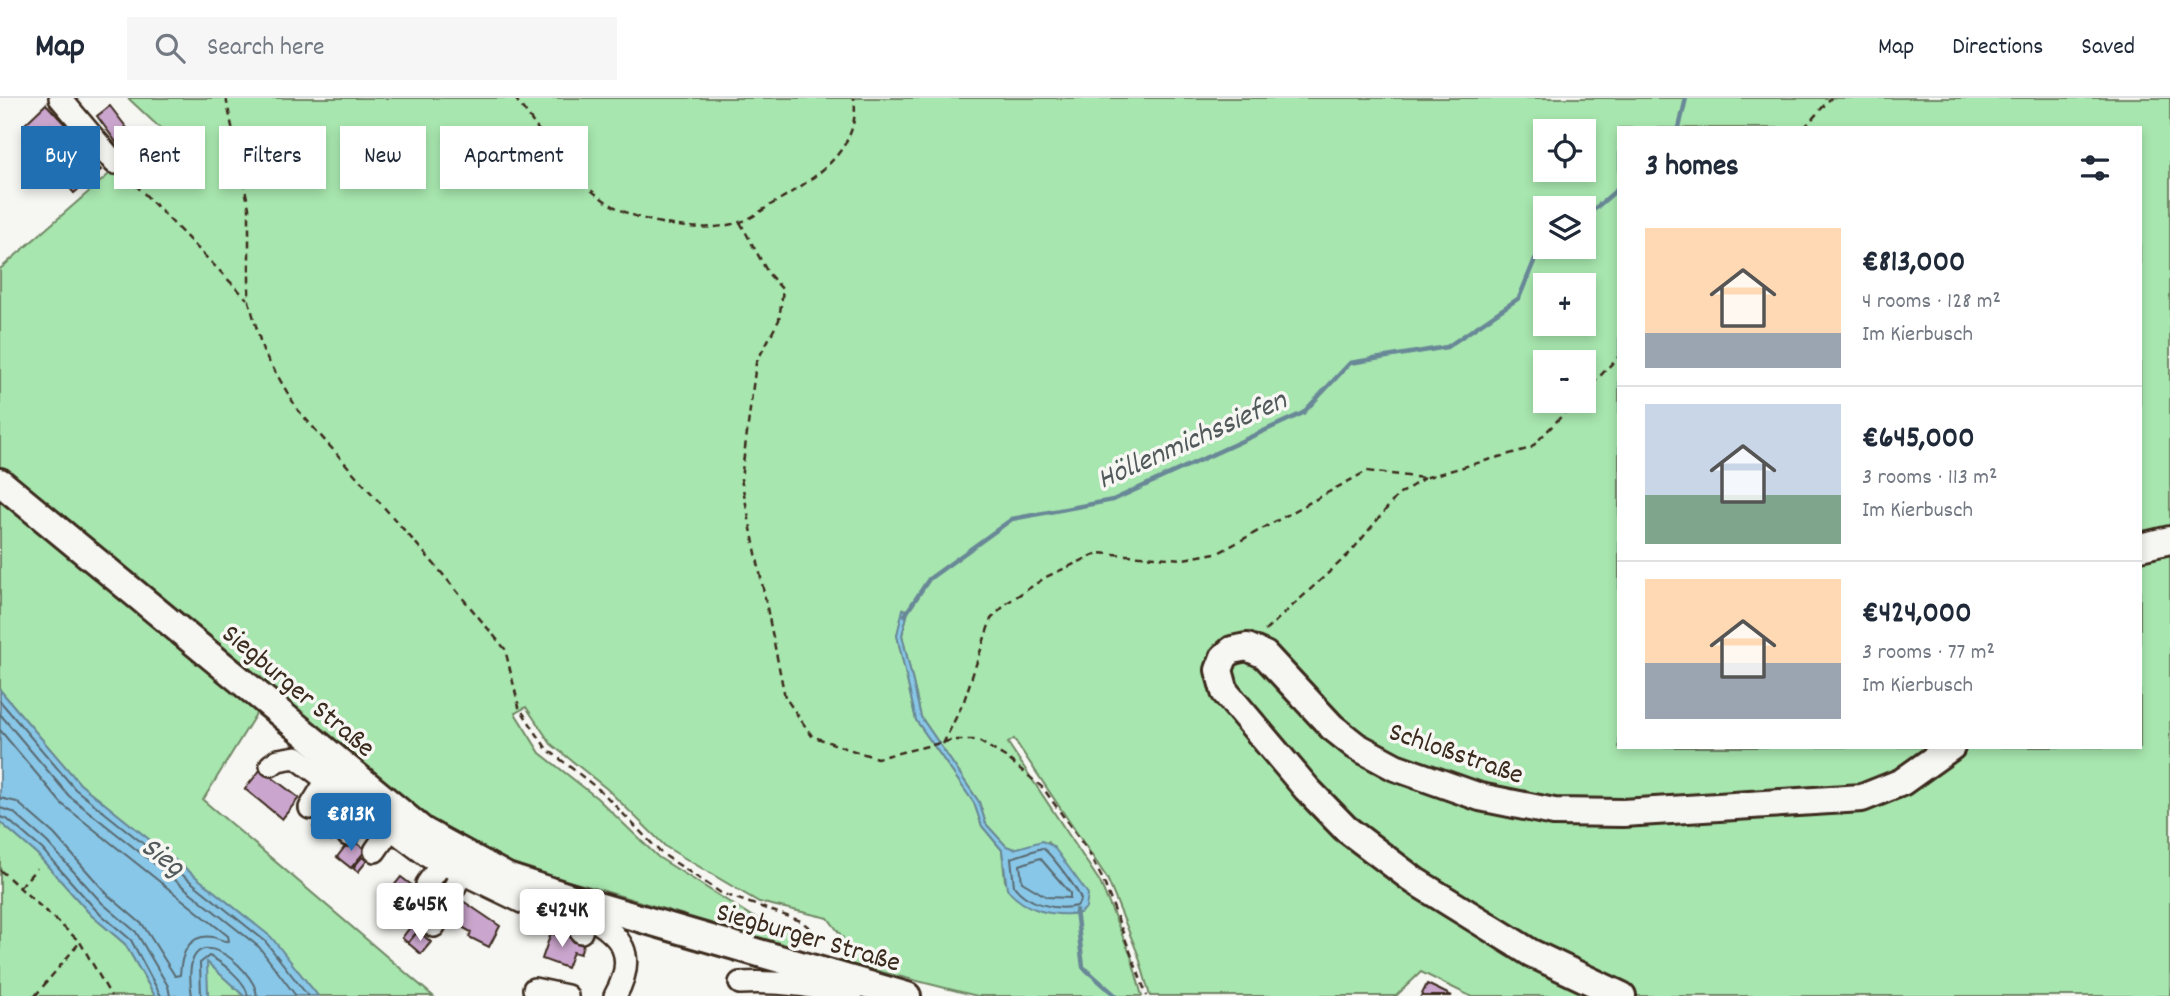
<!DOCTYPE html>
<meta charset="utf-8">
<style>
body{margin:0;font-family:Dekko,sans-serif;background:#f6f6f7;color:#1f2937;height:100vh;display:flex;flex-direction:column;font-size:26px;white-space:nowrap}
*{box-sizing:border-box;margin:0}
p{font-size:23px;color:#747a83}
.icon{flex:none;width:38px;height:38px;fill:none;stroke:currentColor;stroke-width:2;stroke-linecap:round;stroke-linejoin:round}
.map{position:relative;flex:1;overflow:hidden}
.details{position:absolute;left:1617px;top:28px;width:525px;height:623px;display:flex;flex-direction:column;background:#fff;border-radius:0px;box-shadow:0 4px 10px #0003}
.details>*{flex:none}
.banner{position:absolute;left:21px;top:28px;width:665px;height:63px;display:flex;gap:14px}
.fabs{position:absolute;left:1533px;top:21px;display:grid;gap:14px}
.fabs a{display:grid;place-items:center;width:63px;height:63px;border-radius:0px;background:#fff;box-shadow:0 4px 10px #0003;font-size:35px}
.price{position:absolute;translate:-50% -60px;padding:0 16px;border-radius:7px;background:#fff;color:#222;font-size:23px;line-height:46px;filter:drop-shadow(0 2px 4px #0008)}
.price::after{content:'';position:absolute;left:50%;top:42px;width:21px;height:16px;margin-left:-10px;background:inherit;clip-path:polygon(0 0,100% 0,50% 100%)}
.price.current{background:#1f6fb2;color:#fff}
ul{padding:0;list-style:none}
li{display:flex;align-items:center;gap:21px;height:175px;padding:0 28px}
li+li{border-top:2px solid #e0e1e3}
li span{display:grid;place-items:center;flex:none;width:196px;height:140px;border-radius:0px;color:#555}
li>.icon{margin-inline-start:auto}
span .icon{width:84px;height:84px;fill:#fffc;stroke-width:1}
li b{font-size:30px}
h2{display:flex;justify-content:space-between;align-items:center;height:84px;padding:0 28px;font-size:30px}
.pill{padding:0 24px;border-radius:0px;background:#fff;box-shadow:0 4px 10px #0003;font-size:24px;line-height:63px}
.pill.current{background:#1f6fb2;color:#fff}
header{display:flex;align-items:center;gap:42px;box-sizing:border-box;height:98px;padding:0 35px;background:#fff;border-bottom:2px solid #e0e1e3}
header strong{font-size:33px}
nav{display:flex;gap:38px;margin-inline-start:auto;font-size:24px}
.search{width:490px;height:63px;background:#f6f6f7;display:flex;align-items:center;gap:18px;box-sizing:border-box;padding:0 24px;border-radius:0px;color:#747a83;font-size:26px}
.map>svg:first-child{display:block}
.green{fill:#a7e6ae;stroke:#718866;stroke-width:2;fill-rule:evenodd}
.water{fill:#88c7e8;stroke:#698897;stroke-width:2}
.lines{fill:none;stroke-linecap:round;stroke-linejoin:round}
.shore{stroke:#5a696f;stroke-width:2}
.stream{stroke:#698897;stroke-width:4.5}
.building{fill:#caa5cd;stroke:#3b2a1e;stroke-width:2}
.minor-casing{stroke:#3b2a1e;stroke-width:26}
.major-casing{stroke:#3b2a1e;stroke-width:32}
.path{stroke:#3b2a1e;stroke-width:2.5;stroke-dasharray:7 5;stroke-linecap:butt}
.minor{stroke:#f6f6f2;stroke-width:21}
.major{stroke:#f6f6f2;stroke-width:26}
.labels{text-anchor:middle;stroke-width:7;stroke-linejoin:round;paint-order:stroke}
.street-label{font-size:28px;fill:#3b2a1e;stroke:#f6f6f2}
.water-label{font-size:30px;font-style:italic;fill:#52595b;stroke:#f6f6f2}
</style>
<header>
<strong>Map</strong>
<div class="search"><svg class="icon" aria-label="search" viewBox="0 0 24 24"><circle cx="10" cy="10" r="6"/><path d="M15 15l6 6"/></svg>Search here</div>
<nav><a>Map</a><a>Directions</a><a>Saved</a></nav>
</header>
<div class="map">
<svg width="2170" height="898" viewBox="0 0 2170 898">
<rect width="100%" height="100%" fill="#f6f6f2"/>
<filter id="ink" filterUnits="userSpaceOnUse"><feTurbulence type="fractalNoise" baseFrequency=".0143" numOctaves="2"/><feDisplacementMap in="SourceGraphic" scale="14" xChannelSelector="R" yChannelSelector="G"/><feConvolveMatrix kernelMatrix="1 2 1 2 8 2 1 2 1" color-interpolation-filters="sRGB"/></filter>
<g filter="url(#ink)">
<g class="green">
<path d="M128,0H2170V898H1470L1421,874L1396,898H1150L1138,856L1107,780L1014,641L1008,645L1100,784L1131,858L1142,898H977L842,864L843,840L828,820L759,804L666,749L607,691L551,646L526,609L515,615L540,655L597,700L658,759L753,819L796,833L790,849L591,789L428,748L262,606L203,702L433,898H318L270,839L80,686L0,592V171L161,31ZM1619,30H2140V649H1619ZM1545,33H1584V72H1545ZM1545,110H1584V149H1545ZM1545,187H1584V226H1545ZM1545,264H1584V303H1545ZM904,511L908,514L902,537L921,619L979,704L986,726L1006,748L1014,751L1048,744L1071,774L1059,816L1005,783L1002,752L982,728L974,705L916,622L897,537Z"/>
<polygon points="0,724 37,756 91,817 125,846 155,898 0,898"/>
<polygon points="206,863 244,898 208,898"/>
</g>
<g class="water">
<path d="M903,511L908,513L902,537L921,619L979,704L986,726L1006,748L1014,751L1042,743L1053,748L1088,796L1086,810L1080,815C1054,819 1024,813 1007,791L1002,752L982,728L974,705L916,622L897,537Z"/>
<polygon points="0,592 80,686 271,839 318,898 244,898 207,864 208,898 155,898 125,846 91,817 37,756 0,724"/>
</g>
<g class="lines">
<g class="shore">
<polyline points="0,603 75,691 265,843 308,898"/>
<polyline points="0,616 69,698 259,849 296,898"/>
<path d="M0,632L62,706L228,838L229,843C223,844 220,841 213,839C188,835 181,857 180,877L175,878L143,827L109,798L54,736L17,704L0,700"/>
<polyline points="0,710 13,714 47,744 102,805 136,834 168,888 170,898"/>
<polyline points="0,719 7,721 42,751 96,812 131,842 161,898"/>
<path d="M1042,750C1049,753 1080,794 1081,802L1077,808C1056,813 1027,806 1014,788L1011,760Z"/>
<polygon points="1040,760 1070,795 1070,800 1047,799 1022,784 1020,767"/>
<path d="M192,898C178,809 255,868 257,898"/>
<path d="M201,898L200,865L209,858C222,864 246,883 248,898"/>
</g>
<g class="stream">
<polyline points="1679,30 1686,0"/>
<polyline points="1584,120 1619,90"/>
<polyline points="905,517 929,481 1012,421 1113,402 1303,315 1350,265 1447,249 1519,200 1535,161 1550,149"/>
<polyline points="1076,812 1083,869 1116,898"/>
</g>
</g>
<g class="building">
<polygon points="46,6 72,34 51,54 25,26"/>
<polygon points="110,8 130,34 116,44 97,18"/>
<polygon points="82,51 101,72 74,95 56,74"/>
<polygon points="261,671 299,700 282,721 245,691"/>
<polygon points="328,708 347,722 331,743 313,729"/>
<polygon points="351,741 366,752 351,770 337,759"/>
<polygon points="362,759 367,763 358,774 353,770"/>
<polygon points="401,779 425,797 413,813 399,802 395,807 385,799"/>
<polygon points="460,801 500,828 489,849 469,839 471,834 451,823"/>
<polygon points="411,828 418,833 408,845 402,840"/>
<polygon points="418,833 431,844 421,856 408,845"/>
<polygon points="551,835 561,839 563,835 585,842 580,856 573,854 567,870 542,861"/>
<polygon points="1427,886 1452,898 1421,898"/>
</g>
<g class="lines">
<defs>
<g id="minor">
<polyline points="60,0 115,65"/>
<polyline points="271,667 278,662 296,659 429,759 522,804 574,820 586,817 594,807"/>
<polyline points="310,710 327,682"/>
<polyline points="348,737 365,711"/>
<polyline points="375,753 391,730"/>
<polyline points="427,786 442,765"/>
<polyline points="434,828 462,775"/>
<path d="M581,834L586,817C622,837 638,857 615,898"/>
<path d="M740,885C779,883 813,887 851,898"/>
<polyline points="534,891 567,898"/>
</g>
<g id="major">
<polyline points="0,384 423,733 507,779 594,807 907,898"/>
<polyline points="2140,449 2170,442"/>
<polyline points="1622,898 1531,855 1415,783 1345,730 1307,691 1225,594 1219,572 1224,559 1232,552 1247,549 1265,557 1332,629 1356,648 1395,669 1480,699 1554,714 1623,715 1862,700 1902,684 1951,649"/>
</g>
</defs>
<use href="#minor" class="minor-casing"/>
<use href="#major" class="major-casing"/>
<g class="path">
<polyline points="226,0 249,110 249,203 263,253 297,311 435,467 505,551 519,609 546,650 602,694 661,755 721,795 801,823 818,837 815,851"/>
<path d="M515,0C546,41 580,97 630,116C662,128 706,135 740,124C751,121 762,112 772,106C811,83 862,53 854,0"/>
<polyline points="1804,30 1831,0"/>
<polyline points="127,78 247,201"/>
<polyline points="740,124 768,175 783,192 779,222 756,265 741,381 785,599 812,638 845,650 877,660 953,642 977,642 1007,660 1043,690 1088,753 1103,782 1147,898"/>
<polyline points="1584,295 1619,258"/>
<polyline points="1265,533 1350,455 1397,398 1424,380"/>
<polyline points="943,646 964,603 991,521 1007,505 1046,479 1098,455 1184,461 1220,454 1367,373 1424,380 1531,350 1576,303"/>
<polyline points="0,772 80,844 111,898"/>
<polyline points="20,789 37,770"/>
<polyline points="35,898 80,844"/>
</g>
<use href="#minor" class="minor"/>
<use href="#major" class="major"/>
</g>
</g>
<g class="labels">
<g class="street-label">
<text transform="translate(300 591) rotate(40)" y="10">Siegburger Straße</text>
<text transform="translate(1457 653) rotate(19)" y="10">Schloßstraße</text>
<text transform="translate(809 837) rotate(16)" y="10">Siegburger Straße</text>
</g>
<g class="water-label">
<text transform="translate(1191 340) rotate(-24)" y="10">Höllenmichssiefen</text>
<text transform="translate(164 757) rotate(37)" y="10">Sieg</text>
</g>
</g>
</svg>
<div class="fabs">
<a><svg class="icon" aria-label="locate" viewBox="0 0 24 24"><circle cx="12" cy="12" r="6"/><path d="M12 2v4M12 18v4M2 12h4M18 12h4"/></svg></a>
<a><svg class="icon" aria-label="layers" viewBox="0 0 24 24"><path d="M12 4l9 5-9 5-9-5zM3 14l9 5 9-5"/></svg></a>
<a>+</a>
<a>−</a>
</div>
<b class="price current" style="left:351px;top:755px">€813K</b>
<b class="price" style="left:420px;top:845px">€645K</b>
<b class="price" style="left:562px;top:851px">€424K</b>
<div class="banner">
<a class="pill current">Buy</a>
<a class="pill">Rent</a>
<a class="pill">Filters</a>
<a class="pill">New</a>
<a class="pill">Apartment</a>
</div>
<section class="details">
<h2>3 homes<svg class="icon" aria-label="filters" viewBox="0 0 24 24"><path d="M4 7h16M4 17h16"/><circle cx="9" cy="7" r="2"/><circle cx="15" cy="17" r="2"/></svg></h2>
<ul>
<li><span style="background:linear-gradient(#ffd9b3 75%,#9aa5b1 0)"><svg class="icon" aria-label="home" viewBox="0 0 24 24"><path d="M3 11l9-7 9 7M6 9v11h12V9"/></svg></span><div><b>€813,000</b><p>4 rooms · 128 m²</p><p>Im Kierbusch</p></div></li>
<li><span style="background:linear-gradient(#c9d6e8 65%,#7fa58c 0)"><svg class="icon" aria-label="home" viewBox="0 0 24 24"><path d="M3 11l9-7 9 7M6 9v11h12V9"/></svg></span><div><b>€645,000</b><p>3 rooms · 113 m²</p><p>Im Kierbusch</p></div></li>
<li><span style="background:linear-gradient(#ffd9b3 60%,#9aa5b1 0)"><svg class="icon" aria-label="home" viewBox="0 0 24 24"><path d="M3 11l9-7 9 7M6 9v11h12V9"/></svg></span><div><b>€424,000</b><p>3 rooms · 77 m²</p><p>Im Kierbusch</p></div></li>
</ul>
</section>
</div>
